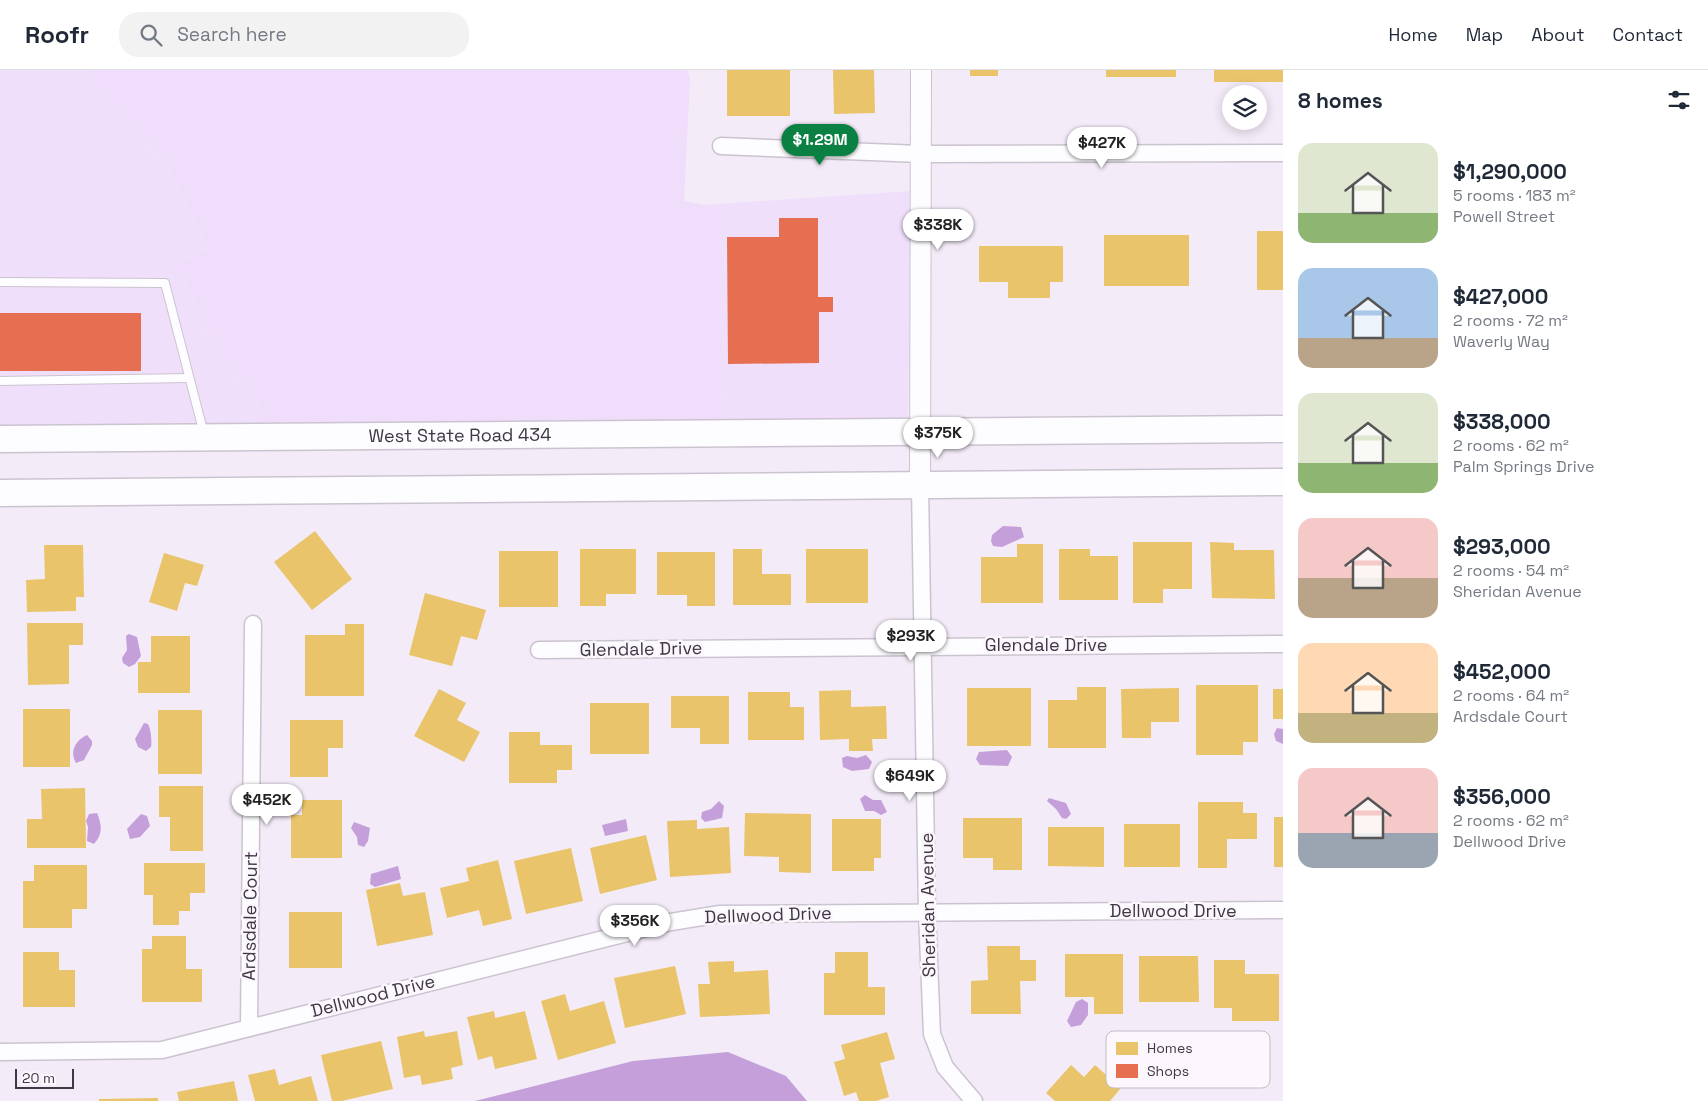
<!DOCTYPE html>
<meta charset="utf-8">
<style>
body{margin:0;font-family:"Space Grotesk",sans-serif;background:#f2f2f3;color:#1f2937;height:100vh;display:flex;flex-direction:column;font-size:19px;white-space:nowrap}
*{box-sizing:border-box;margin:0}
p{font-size:16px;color:#747a83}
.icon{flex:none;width:28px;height:28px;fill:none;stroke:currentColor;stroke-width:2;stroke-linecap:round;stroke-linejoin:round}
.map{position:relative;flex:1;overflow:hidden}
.drawer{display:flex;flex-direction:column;background:#fff;width:425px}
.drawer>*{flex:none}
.fabs{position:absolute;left:1222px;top:15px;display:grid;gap:10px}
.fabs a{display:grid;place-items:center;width:45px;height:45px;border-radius:50%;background:#fff;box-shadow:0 2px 12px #0003;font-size:25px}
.scale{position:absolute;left:15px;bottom:12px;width:59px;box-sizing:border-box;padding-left:5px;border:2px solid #3f3744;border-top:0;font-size:14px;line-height:18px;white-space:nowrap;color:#3f3744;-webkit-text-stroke:4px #fbf7fd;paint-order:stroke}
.price{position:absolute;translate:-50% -42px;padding:0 11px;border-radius:18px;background:#fff;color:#222;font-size:16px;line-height:32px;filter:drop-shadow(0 1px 2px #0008)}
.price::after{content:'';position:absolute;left:50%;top:30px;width:15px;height:11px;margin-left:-8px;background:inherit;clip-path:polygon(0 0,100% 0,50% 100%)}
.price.active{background:#0b8043;color:#fff}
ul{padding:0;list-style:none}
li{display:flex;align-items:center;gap:15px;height:125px;padding:0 15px}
li span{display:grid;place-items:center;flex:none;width:140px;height:100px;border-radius:15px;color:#555}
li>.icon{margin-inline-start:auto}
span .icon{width:60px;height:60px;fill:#fffc;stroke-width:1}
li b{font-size:21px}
h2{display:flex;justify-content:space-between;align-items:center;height:60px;padding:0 15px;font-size:21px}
header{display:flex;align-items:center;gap:30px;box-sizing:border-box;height:70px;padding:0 25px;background:#fff;border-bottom:1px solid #e0e1e3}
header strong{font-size:24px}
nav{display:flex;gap:28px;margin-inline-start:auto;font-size:18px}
.search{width:350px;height:45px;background:#f2f2f3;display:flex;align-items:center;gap:12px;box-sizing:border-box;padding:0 18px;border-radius:20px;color:#747a83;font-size:19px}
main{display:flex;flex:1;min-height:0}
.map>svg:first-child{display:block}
.built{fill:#f0dffa}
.green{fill:#f0ddfb}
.water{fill:#c59fd9}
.homes{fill:#e9c46a}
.shops{fill:#e76f51}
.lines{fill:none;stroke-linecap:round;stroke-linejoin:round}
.service-casing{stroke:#cbc4d0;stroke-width:10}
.minor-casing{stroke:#cbc4d0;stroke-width:19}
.tertiary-casing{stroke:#cbc4d0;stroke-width:22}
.primary-casing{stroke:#cbc4d0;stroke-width:29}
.service{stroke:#fdfcfe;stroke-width:8}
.minor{stroke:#fdfcfe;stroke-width:16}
.tertiary{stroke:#fdfcfe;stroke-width:20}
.primary{stroke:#fdfcfe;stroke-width:26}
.labels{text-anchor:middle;stroke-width:5;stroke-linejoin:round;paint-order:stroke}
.street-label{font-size:18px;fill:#3f3744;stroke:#fbf7fd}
.key{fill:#fbf7fd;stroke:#c3bdc6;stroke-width:1}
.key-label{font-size:14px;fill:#3f3744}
</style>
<header>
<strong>Roofr</strong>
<div class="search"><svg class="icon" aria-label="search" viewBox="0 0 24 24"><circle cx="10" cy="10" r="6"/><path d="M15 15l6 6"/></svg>Search here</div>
<nav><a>Home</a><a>Map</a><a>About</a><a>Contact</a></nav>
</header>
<main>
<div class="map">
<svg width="1283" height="1031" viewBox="0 0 1283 1031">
<rect width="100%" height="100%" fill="#f3ebf8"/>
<g class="built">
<polygon points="0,0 83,0 164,88 208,178 165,200 185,210 211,267 258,332 256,355 0,357"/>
<polygon points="911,121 908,350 726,353 718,318 701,135"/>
</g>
<polygon class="green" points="83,0 687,0 690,7 684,131 718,138 718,318 726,353 256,355 258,332 211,267 185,210 164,200 208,178 164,88"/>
<g class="water">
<polygon points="1003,456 1021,457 1024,467 1002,477 993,476 991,471 992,465"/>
<polygon points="129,564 137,567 141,586 135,594 129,597 123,593 122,588 127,580 126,566"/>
<path d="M144,653L148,654C151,660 152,671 151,677L146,681L138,677L135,669Z"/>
<polygon points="1277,658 1283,659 1283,674 1276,671 1274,664"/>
<path d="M87,665L92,671V675L84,690L76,693C69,681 76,670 87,665Z"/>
<polygon points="1007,680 1012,687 1008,696 980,695 976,689 979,682"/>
<polygon points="866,685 872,692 869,699 852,701 843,697 842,688 847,686 857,688"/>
<polygon points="865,725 873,730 881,730 887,742 881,745 874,741 865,741 860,729"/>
<polygon points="1049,728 1066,733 1071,744 1066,749 1062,748 1056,739 1047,731"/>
<polygon points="719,731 724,736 722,748 705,752 701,748 702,742 711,739"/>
<path d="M97,743C102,755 103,764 94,774L87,771L88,757L86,751L89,744Z"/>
<polygon points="141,744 147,746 150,756 140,767 130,769 127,759"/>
<polygon points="626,749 628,761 605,766 602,755"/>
<polygon points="354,752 370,758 368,771 364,777 358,775 357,767 351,758"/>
<polygon points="398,796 401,809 375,817 370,814 371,804"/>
<polygon points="1082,929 1088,933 1088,945 1081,955 1071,957 1067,951 1076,932"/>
<polygon points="728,982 786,1006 807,1031 475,1031 633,991"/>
</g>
<g class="homes">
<rect x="727" y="0" width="63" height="46"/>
<polygon points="833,0 874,0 875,43 834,44"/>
<rect x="970" y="0" width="28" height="6"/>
<rect x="1106" y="0" width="70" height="7"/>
<rect x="1214" y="0" width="69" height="12"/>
<rect x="1257" y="161" width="26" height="59"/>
<rect x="1104" y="165" width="85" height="51"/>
<polygon points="979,176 1063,176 1063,212 1050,212 1050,228 1008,228 1008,212 979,212"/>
<polygon points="315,461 352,509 312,540 274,492"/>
<polygon points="1133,472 1192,472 1192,519 1163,519 1163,533 1133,533"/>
<polygon points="1210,472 1234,473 1234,480 1274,480 1275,529 1212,528"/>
<polygon points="1017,474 1043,474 1043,533 981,533 981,487 1017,487"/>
<polygon points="44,475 83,475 84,527 76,527 76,541 27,542 26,510 45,509"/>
<polygon points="580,479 636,479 636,524 606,524 606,536 580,536"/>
<polygon points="733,479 762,479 762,504 791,504 791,535 733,535"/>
<rect x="806" y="479" width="62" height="54"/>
<polygon points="1059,479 1090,479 1090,486 1118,486 1118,530 1059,530"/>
<rect x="499" y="481" width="59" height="56"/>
<polygon points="657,482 715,482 715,536 687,536 687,525 657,525"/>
<polygon points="164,483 204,495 197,516 185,513 177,541 149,532"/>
<polygon points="425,523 486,540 477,570 461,566 452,596 409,585"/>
<polygon points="27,553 83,553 83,575 69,575 69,614 28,615"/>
<polygon points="345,554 364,554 364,626 305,626 305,565 345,565"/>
<polygon points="151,566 190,566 190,623 138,623 138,592 151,592"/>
<polygon points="1196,615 1258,615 1258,672 1243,672 1243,685 1196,685"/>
<polygon points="1077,617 1106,617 1106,678 1048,678 1048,630 1077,630"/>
<rect x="967" y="618" width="64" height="58"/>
<polygon points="1179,618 1179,652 1151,652 1151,668 1122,668 1121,619"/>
<polygon points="439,619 466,633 457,650 480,662 464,692 414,666"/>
<rect x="1273" y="619" width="10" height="30"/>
<polygon points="851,620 851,637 886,636 887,669 872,669 873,681 849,681 849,669 820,670 819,621"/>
<polygon points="748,622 790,622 790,637 804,637 804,670 748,670"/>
<polygon points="671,626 729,626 729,674 700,674 700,658 671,658"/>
<rect x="590" y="633" width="59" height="51"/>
<rect x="23" y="639" width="47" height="58"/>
<rect x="158" y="640" width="44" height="64"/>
<polygon points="290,650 343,650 343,678 328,678 328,707 290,707"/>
<polygon points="509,662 540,662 540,675 572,675 572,700 557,700 557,713 509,713"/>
<polygon points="159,716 203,716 203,781 170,781 170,747 159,747"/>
<polygon points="85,718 86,778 27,778 27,749 42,749 41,719"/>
<polygon points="302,730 342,730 342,788 291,788 291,745 302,745"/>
<polygon points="1198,732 1243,732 1243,743 1257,743 1257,769 1227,769 1227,798 1198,798"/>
<polygon points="745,743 811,744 811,803 779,802 779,787 744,786"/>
<rect x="1274" y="747" width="9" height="50"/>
<polygon points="963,748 1022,748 1022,800 993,800 993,788 963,788"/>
<polygon points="832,749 881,749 881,788 874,788 874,801 832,801"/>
<polygon points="697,750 697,759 729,757 731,803 670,807 667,751"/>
<rect x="1124" y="754" width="56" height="43"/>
<polygon points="1048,757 1104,757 1104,797 1048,796"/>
<polygon points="646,765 657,810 600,824 590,778"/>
<polygon points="571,778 583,831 526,844 514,791"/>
<polygon points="498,790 512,849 483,856 479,840 447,848 440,818 469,811 466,798"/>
<polygon points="144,793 205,793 205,823 190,823 190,841 179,841 179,855 153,855 153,825 144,825"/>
<polygon points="34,795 87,795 87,839 72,839 72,858 23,858 23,811 34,811"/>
<polygon points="400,813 403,826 425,822 433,865 377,876 366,820"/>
<rect x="289" y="842" width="53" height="56"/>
<polygon points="152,866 186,866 186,899 202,899 202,932 142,932 142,879 152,879"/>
<polygon points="987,876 1020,876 1020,890 1036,890 1036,911 1020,911 1021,944 971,944 971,911 988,910"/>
<polygon points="23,882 59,882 59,900 75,900 75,937 23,937"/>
<polygon points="835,882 868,882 868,917 885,917 885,945 824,945 824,903 835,903"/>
<polygon points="1065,884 1123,884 1123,944 1094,944 1094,927 1065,927"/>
<polygon points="1139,886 1198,886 1199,932 1139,932"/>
<polygon points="1214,890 1245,890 1245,904 1279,904 1279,951 1232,951 1232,938 1214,938"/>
<polygon points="734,891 734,902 768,900 770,944 700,947 698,914 710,914 708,892"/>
<polygon points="675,896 686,944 625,958 614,908"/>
<polygon points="565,924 570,941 604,931 616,973 558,990 541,931"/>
<polygon points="494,941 495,948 525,941 537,989 495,999 492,986 478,990 467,947"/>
<polygon points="424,961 425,967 457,961 463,995 451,998 453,1009 422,1015 420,1005 404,1008 397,967"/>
<polygon points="887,962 895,989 880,993 889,1027 876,1031 859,1031 856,1022 844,1026 834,992 845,989 841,975"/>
<polygon points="381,971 393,1019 342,1031 332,1031 321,985"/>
<polygon points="1071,995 1084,1007 1095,995 1121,1018 1110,1031 1055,1031 1046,1023"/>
<polygon points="275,999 279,1015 311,1006 318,1031 255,1031 248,1005"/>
<polygon points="234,1011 238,1031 179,1031 177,1022"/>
<polygon points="158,1028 158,1031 99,1031 99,1029"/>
</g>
<g class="shops">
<polygon points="779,148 818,148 818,227 833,227 833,242 819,242 819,293 728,294 727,167 779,167"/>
<rect x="0" y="243" width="141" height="58"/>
</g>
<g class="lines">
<defs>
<g id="service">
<polyline points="0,212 165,213 204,364"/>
<polyline points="0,311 189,308"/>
</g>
<g id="minor">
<polyline points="721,76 921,84 1283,83"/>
<polyline points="920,416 927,842 932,964 945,997 974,1031"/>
<polyline points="539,580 1283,574"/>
<polyline points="249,957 253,554"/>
<polyline points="0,982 162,980 671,852 720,844 1283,840"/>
</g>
<polyline id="tertiary" points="920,416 921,0"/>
<g id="primary">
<path id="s1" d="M0,369L1283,359"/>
<polyline points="0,423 1283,412"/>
</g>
</defs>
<use href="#service" class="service-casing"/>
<use href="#minor" class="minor-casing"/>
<use href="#tertiary" class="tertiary-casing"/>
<use href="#primary" class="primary-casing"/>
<use href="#service" class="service"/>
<use href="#minor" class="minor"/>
<use href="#tertiary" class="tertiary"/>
<use href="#primary" class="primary"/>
</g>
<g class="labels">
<g class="street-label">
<text dy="6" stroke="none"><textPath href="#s1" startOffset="460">West State Road 434</textPath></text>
<text x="1046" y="581">Glendale Drive</text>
<text transform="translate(641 579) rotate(-1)" y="6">Glendale Drive</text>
<text transform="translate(928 835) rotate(-91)" y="6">Sheridan Avenue</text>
<text x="1173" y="847">Dellwood Drive</text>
<text transform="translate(768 845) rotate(-2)" y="6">Dellwood Drive</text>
<text transform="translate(250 846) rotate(-89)" y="6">Ardsdale Court</text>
<text transform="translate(373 926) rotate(-14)" y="6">Dellwood Drive</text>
</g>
</g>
<rect x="1106" y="961" width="164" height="57" rx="8" class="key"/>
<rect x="1116" y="972" width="22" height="13" fill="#e9c46a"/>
<rect x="1116" y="994" width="22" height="14" fill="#e76f51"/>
<g class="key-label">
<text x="1147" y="983">Homes</text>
<text x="1147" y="1006">Shops</text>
</g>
</svg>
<div class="fabs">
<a><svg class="icon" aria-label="layers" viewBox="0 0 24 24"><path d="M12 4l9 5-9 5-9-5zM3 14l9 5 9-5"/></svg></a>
</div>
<div class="scale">20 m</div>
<b class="price active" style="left:820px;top:96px">$1.29M</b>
<b class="price" style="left:1102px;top:99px">$427K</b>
<b class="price" style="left:938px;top:181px">$338K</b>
<b class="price" style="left:938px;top:389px">$375K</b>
<b class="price" style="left:911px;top:592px">$293K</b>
<b class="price" style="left:910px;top:732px">$649K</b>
<b class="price" style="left:267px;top:756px">$452K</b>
<b class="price" style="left:635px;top:877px">$356K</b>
</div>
<section class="drawer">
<h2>8 homes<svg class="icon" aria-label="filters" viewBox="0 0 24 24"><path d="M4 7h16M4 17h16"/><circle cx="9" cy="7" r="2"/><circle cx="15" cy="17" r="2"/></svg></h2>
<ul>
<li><span style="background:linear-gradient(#dfe7d0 70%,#8fb573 0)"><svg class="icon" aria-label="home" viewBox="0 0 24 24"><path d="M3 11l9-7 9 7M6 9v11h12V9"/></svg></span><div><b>$1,290,000</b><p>5 rooms · 183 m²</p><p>Powell Street</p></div></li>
<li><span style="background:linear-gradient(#a9c7e8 70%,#b9a48a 0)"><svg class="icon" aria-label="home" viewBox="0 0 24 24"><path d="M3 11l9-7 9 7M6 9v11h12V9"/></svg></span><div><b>$427,000</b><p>2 rooms · 72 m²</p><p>Waverly Way</p></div></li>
<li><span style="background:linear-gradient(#dfe7d0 70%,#8fb573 0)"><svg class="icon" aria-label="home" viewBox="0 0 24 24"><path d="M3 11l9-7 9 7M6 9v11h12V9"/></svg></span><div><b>$338,000</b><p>2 rooms · 62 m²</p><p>Palm Springs Drive</p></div></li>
<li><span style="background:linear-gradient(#f6c9c9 60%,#b9a48a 0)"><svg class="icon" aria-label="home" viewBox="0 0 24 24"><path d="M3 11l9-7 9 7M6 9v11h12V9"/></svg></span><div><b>$293,000</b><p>2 rooms · 54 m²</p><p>Sheridan Avenue</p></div></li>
<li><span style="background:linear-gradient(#ffd9b3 70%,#c2b280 0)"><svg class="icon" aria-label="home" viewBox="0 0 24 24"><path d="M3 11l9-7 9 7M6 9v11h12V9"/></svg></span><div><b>$452,000</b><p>2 rooms · 64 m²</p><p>Ardsdale Court</p></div></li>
<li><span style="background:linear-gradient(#f6c9c9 65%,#9aa5b1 0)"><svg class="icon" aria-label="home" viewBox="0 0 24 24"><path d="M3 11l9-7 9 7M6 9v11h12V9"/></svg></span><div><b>$356,000</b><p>2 rooms · 62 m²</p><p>Dellwood Drive</p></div></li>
</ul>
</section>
</main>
